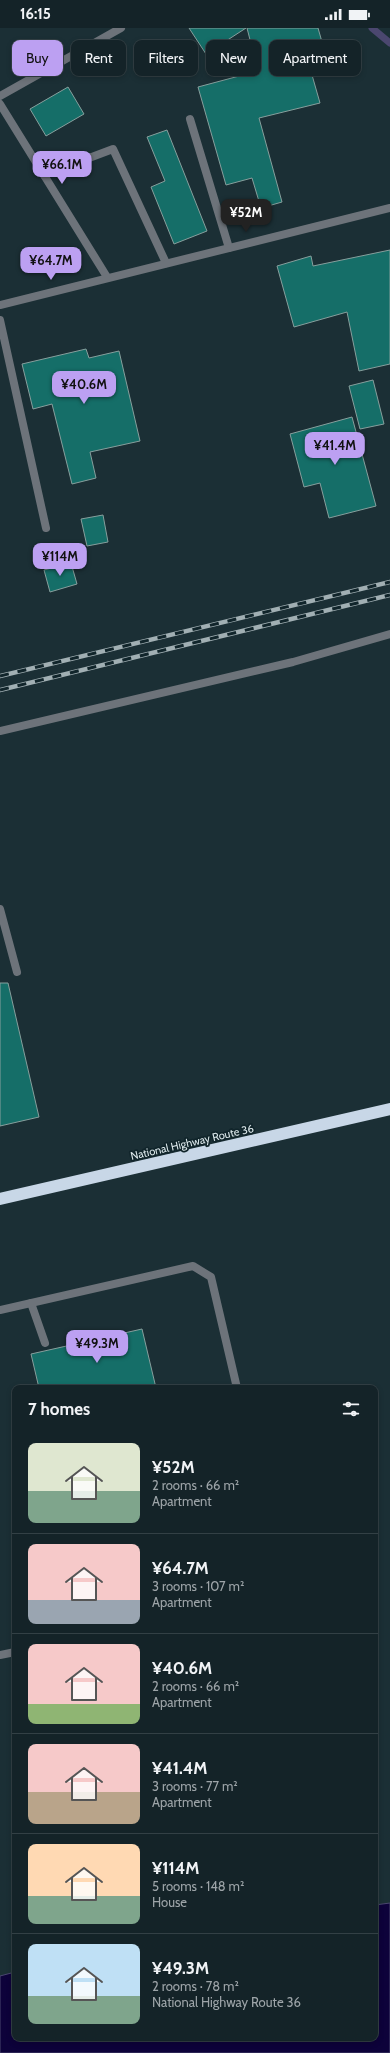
<!DOCTYPE html>
<meta charset="utf-8">
<style>
body{margin:0;font-family:Cabin,sans-serif;background:#212f34;color:#f1f3f6;height:100vh;display:flex;flex-direction:column;font-size:15px;white-space:nowrap}
*{box-sizing:border-box;margin:0}
p{font-size:13px;color:#9da4a8}
.icon{flex:none;width:22px;height:22px;fill:none;stroke:currentColor;stroke-width:2;stroke-linecap:round;stroke-linejoin:round}
.map{position:relative;flex:1;overflow:hidden}
.side{position:absolute;left:12px;top:1357px;width:366px;height:656px;display:flex;flex-direction:column;background:#142328;border-radius:8px;box-shadow:0 2px 6px #0003,0 0 0 1px #334045}
.side>*{flex:none}
.top-card{position:absolute;left:12px;top:12px;width:366px;height:36px;display:flex;gap:8px}
.price{position:absolute;translate:-50% -34px;padding:0 9px;border-radius:8px;background:#bca0f2;color:#111;font-size:13px;line-height:26px;filter:drop-shadow(0 1px 2px #0008)}
.price::after{content:'';position:absolute;left:50%;top:24px;width:12px;height:9px;margin-left:-6px;background:inherit;clip-path:polygon(0 0,100% 0,50% 100%)}
.price.selected{background:#222;color:#fff}
ul{padding:0;list-style:none}
li{display:flex;align-items:center;gap:12px;height:100px;padding:0 16px}
li+li{border-top:1px solid #334045}
li span{display:grid;place-items:center;flex:none;width:112px;height:80px;border-radius:8px;color:#555}
li>.icon{margin-inline-start:auto}
span .icon{width:48px;height:48px;fill:#fffc;stroke-width:1}
li b{font-size:17px}
h2{display:flex;justify-content:space-between;align-items:center;height:48px;padding:0 16px;font-size:17px}
.chip{padding:0 14px;border-radius:8px;background:#142328;box-shadow:0 2px 6px #0003,0 0 0 1px #334045;font-size:14px;line-height:36px}
.chip.selected{background:#bca0f2;color:#111}
.status{display:flex;justify-content:space-between;align-items:center;height:28px;padding:0 20px;background:#142328;direction:ltr}
.status svg{height:11px;fill:currentColor}
.map>svg:first-child{display:block}
.water{fill:#0d023a;stroke:#4b476f}
.lines{fill:none;stroke-linecap:round;stroke-linejoin:round}
.stream{stroke:#4b476f;stroke-width:7}
.building{fill:#156e68;stroke:#879f9d}
.lane{stroke:#6d737a;stroke-width:8}
.street{stroke:#6d737a;stroke-width:8}
.highway{stroke:#c8d7e7;stroke-width:12}
.rail-casing{stroke:#a1afb3;stroke-width:4.5}
.rail{stroke:#11252b;stroke-width:3;stroke-dasharray:9;stroke-linecap:butt}
.labels{text-anchor:middle;stroke-width:3.5;stroke-linejoin:round;paint-order:stroke}
.street-label{font-size:11px;fill:#dce8eb;stroke:#11252b}
</style>
<div class="status"><b>16:15</b><svg viewBox="0 0 49 12"><path d="M0 12V9h3v3zM5 12V6h3v6zM10 12V3h3v9zM15 12V0h3v12zM26 1h20v11H26zM47 4h2v5h-2z"/></svg></div>
<div class="map">
<svg width="390" height="2025" viewBox="0 0 390 2025">
<rect width="100%" height="100%" fill="#1b2f35"/>
<polygon class="water" points="390,1875 390,2025 0,2025 0,1948 15,1944 15,2010 375,2010 375,1877"/>
<g class="lines">
<polyline class="stream" points="372,0 390,15"/>
</g>
<g class="building">
<polygon points="189,0 246,0 206,26"/>
<polygon points="247,0 318,0 328,35 310,40 320,75 259,90 282,174 261,180 252,150 226,157 198,59 258,43"/>
<polygon points="68,59 84,86 46,108 30,81"/>
<polygon points="167,102 207,203 174,216 151,159 165,153 147,109"/>
<polygon points="390,222 390,336 359,343 347,284 294,299 277,238 311,228 313,238"/>
<polygon points="86,321 89,330 119,323 140,413 90,424 96,450 72,456 52,376 33,381 22,336"/>
<polygon points="373,352 384,396 360,401 349,358"/>
<polygon points="352,389 376,478 329,490 320,455 304,459 290,406"/>
<polygon points="103,487 108,514 87,518 81,491"/>
<polygon points="71,535 77,556 50,564 44,542"/>
<polygon points="0,955 8,955 39,1089 0,1098"/>
<polygon points="142,1301 156,1360 39,1360 31,1326"/>
</g>
<g class="lines">
<g class="lane">
<polyline points="0,68 121,0"/>
<polyline points="190,91 229,220"/>
<polyline points="44,147 113,121 166,235"/>
<polyline points="0,292 46,500"/>
<polyline points="0,703 293,634 390,606"/>
<polyline points="0,881 17,944"/>
<polyline points="31,1275 45,1315"/>
<polyline points="0,1282 193,1238 211,1249 237,1360"/>
<polyline points="0,1627 15,1624"/>
</g>
<g class="street">
<polyline points="0,76 107,249"/>
<polyline points="0,277 390,180"/>
</g>
<polyline class="highway" points="0,1171 390,1081"/>
<defs>
<g id="rail">
<polyline points="0,648 390,554"/>
<polyline points="0,662 390,567"/>
</g>
</defs>
<use href="#rail" class="rail-casing"/>
<use href="#rail" class="rail"/>
</g>
<g class="labels">
<g class="street-label">
<text transform="translate(192 1114) rotate(-13)" y="4">National Highway Route 36</text>
</g>
</g>
</svg>
<b class="price" style="left:62px;top:157px">¥66.1M</b>
<b class="price selected" style="left:246px;top:205px">¥52M</b>
<b class="price" style="left:51px;top:253px">¥64.7M</b>
<b class="price" style="left:84px;top:377px">¥40.6M</b>
<b class="price" style="left:335px;top:438px">¥41.4M</b>
<b class="price" style="left:60px;top:549px">¥114M</b>
<b class="price" style="left:97px;top:1336px">¥49.3M</b>
<div class="top-card">
<a class="chip selected">Buy</a>
<a class="chip">Rent</a>
<a class="chip">Filters</a>
<a class="chip">New</a>
<a class="chip">Apartment</a>
</div>
<section class="side">
<h2>7 homes<svg class="icon" aria-label="filters" viewBox="0 0 24 24"><path d="M4 7h16M4 17h16"/><circle cx="9" cy="7" r="2"/><circle cx="15" cy="17" r="2"/></svg></h2>
<ul>
<li><span style="background:linear-gradient(#dfe7d0 60%,#7fa58c 0)"><svg class="icon" aria-label="home" viewBox="0 0 24 24"><path d="M3 11l9-7 9 7M6 9v11h12V9"/></svg></span><div><b>¥52M</b><p>2 rooms · 66 m²</p><p>Apartment</p></div></li>
<li><span style="background:linear-gradient(#f6c9c9 70%,#9aa5b1 0)"><svg class="icon" aria-label="home" viewBox="0 0 24 24"><path d="M3 11l9-7 9 7M6 9v11h12V9"/></svg></span><div><b>¥64.7M</b><p>3 rooms · 107 m²</p><p>Apartment</p></div></li>
<li><span style="background:linear-gradient(#f6c9c9 75%,#8fb573 0)"><svg class="icon" aria-label="home" viewBox="0 0 24 24"><path d="M3 11l9-7 9 7M6 9v11h12V9"/></svg></span><div><b>¥40.6M</b><p>2 rooms · 66 m²</p><p>Apartment</p></div></li>
<li><span style="background:linear-gradient(#f6c9c9 60%,#b9a48a 0)"><svg class="icon" aria-label="home" viewBox="0 0 24 24"><path d="M3 11l9-7 9 7M6 9v11h12V9"/></svg></span><div><b>¥41.4M</b><p>3 rooms · 77 m²</p><p>Apartment</p></div></li>
<li><span style="background:linear-gradient(#ffd9b3 65%,#7fa58c 0)"><svg class="icon" aria-label="home" viewBox="0 0 24 24"><path d="M3 11l9-7 9 7M6 9v11h12V9"/></svg></span><div><b>¥114M</b><p>5 rooms · 148 m²</p><p>House</p></div></li>
<li><span style="background:linear-gradient(#bfe0f5 65%,#7fa58c 0)"><svg class="icon" aria-label="home" viewBox="0 0 24 24"><path d="M3 11l9-7 9 7M6 9v11h12V9"/></svg></span><div><b>¥49.3M</b><p>2 rooms · 78 m²</p><p>National Highway Route 36</p></div></li>
</ul>
</section>
</div>
